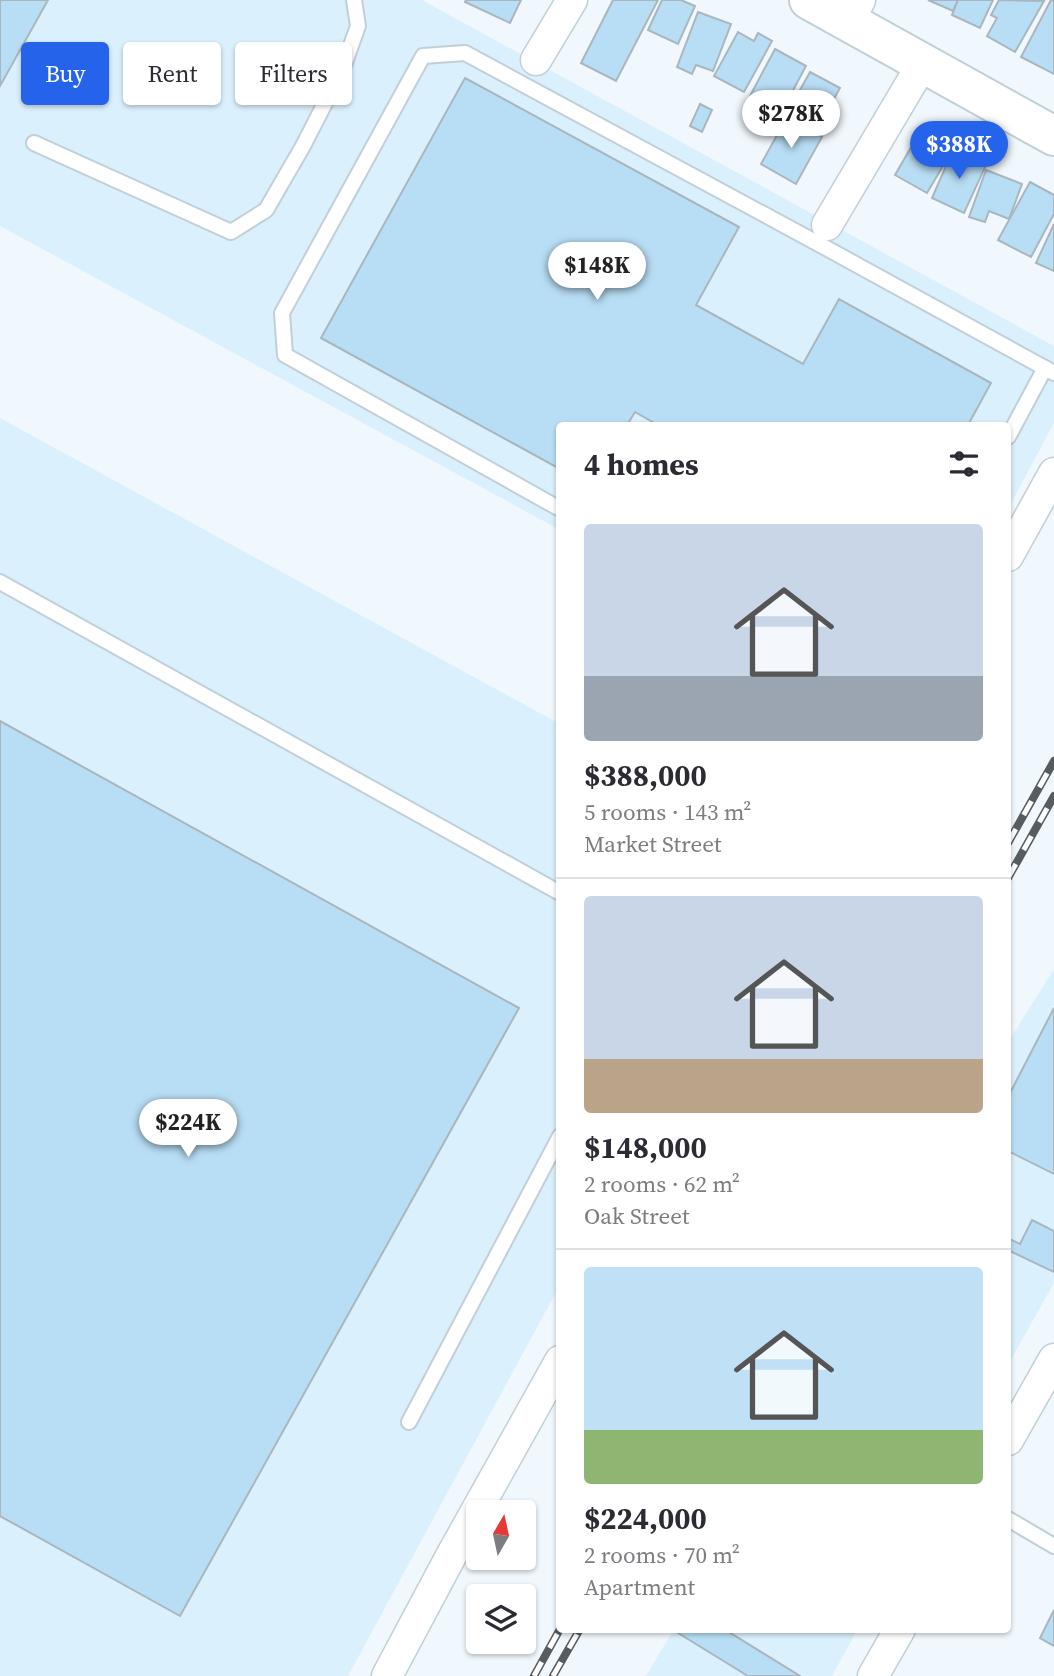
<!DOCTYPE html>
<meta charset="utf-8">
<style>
body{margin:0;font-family:"Source Serif 4",serif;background:#f2f2f3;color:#2b2b33;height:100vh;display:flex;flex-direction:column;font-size:26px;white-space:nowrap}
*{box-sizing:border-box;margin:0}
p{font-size:23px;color:#7c7c81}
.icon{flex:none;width:38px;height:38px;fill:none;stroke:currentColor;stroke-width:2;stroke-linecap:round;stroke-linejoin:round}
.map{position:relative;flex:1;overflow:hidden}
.side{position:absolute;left:556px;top:422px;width:455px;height:1211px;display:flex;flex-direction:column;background:#fff;border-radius:7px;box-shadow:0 2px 5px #0004}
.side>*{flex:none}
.guide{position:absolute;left:21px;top:42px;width:430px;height:63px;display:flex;gap:14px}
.needle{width:46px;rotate:9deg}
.buttons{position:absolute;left:466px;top:1500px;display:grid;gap:14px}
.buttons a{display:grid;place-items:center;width:70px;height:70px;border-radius:7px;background:#fff;box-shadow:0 2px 5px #0004;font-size:35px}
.price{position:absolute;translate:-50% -60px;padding:0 16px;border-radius:24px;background:#fff;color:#222;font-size:23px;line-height:46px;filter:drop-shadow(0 2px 4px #0008)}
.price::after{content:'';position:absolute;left:50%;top:42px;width:21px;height:16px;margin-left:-10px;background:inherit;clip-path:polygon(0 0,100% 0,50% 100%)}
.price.active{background:#2563eb;color:#fff}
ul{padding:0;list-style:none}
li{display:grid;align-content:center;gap:14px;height:371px;padding:0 28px}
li+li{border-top:2px solid #e1e1e2}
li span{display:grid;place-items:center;height:217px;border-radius:7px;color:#555}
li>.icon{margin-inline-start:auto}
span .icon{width:126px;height:126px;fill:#fffc;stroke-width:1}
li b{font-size:30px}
h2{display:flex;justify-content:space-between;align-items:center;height:84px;padding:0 28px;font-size:30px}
.pill{padding:0 24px;border-radius:7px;background:#fff;box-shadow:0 2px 5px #0004;font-size:24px;line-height:63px}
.pill.active{background:#2563eb;color:#fff}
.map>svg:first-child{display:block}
.built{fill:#dbf0fd}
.building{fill:#b8def5;stroke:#a9b6be;stroke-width:2}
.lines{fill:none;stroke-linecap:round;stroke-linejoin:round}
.lane-casing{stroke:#c1cfd7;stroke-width:18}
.street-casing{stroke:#c1cfd7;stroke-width:33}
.secondary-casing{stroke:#c1cfd7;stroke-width:42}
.lane{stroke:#fff;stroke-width:14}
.street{stroke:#fff;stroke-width:30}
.secondary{stroke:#fff;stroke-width:38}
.rail-casing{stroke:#565c60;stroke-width:8}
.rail{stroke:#fff;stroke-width:5;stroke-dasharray:16;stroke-linecap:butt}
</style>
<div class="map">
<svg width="1054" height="1676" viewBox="0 0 1054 1676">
<rect width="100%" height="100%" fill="#f0f8fd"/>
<g class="built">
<polygon points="0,0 422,0 1054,346 1054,423 1008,509 1008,425 560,425 560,530 0,226"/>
<polygon points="0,418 560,724 560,1285 348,1676 0,1676"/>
<polygon points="1054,969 1054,1283 1008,1365 1008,1042"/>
<polygon points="674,1629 858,1629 832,1676 646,1676"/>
</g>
<g class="building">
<polygon points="0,0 48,0 0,86"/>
<polygon points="466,0 521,0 510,23 465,2"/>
<polygon points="613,0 658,0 616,81 581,63"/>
<polygon points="662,0 681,0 695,6 678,44 648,30"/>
<polygon points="928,0 958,0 953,11"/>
<polygon points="958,0 993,0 980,28 952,15"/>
<polygon points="999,0 1044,1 1015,52 987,36 997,18 991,15"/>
<polygon points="1051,0 1054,0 1054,74 1021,57"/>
<polygon points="698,12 731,24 713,71 696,65 692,74 677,67"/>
<polygon points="738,32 754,41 758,33 772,41 744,92 714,76"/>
<polygon points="775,49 806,66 781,113 750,96"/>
<polygon points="810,72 840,88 816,131 786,115"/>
<polygon points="465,78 739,227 696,305 803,364 839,299 991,383 968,425 658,425 635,412 627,425 560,425 560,469 321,338"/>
<polygon points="700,104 712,110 702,132 690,126"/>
<polygon points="787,117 822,137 796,184 761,164"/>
<polygon points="924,125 956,144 927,193 895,175"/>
<polygon points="953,150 986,165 964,213 932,198"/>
<polygon points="986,170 1022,184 1009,219 989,211 985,222 969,217"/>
<polygon points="1030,182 1054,195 1054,214 1031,257 998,240"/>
<polygon points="1054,224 1054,271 1036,263"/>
<polygon points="0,721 519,1008 180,1616 0,1516"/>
<polygon points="1054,1008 1054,1174 1008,1151 1008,1097"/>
<polygon points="1032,1220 1054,1231 1054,1272 1008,1250 1008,1238 1020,1244"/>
<polygon points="1054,1610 1054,1646 1040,1638"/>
<polygon points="680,1629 724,1629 800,1676 748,1676 678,1633"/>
</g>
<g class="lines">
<defs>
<g id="lane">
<polyline points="34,143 231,232 266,210 303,146 343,68 358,26 354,0"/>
<polyline points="1008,437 1045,368"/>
<polyline points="560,509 285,355 282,313 423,56 465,53 817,243 1054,373"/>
<polyline points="0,582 560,893"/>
<polyline points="409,1422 560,1136"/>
<polyline points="1008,1519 1054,1546"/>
</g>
<g id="street">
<polyline points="848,22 860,0"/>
<polyline points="536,60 572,0"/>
<polyline points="827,225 923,63"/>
<polyline points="1008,556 1054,473"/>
<polyline points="1008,1440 1054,1359"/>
<polyline points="387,1676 451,1556 560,1361"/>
<polyline points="873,1676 900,1629"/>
</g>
<polyline id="secondary" points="809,0 1054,136"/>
</defs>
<use href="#lane" class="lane-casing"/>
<use href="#street" class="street-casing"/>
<use href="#secondary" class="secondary-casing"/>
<use href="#lane" class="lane"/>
<use href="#street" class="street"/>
<use href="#secondary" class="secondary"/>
<defs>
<g id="rail">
<polyline points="1008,843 1054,761"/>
<polyline points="1008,878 1054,796"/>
<polyline points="534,1676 560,1629"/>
<polyline points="553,1676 580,1629"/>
</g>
</defs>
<use href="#rail" class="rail-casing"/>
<use href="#rail" class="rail"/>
</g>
</svg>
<div class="buttons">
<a><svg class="needle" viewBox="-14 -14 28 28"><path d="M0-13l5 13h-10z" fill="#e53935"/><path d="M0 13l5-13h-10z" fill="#7c7c81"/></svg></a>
<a><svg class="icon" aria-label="layers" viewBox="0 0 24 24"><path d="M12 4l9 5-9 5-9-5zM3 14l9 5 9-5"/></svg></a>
</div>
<b class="price" style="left:791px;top:150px">$278K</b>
<b class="price active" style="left:959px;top:181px">$388K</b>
<b class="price" style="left:597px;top:302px">$148K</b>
<b class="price" style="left:188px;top:1159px">$224K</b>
<div class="guide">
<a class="pill active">Buy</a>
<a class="pill">Rent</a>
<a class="pill">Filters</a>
</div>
<section class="side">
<h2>4 homes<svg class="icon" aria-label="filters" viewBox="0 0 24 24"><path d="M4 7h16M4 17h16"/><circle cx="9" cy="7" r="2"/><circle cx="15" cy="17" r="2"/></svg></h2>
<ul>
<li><span style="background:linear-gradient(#c9d6e8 70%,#9aa5b1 0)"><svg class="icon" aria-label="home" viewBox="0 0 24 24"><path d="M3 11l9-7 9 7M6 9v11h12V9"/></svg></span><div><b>$388,000</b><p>5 rooms · 143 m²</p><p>Market Street</p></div></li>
<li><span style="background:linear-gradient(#c9d6e8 75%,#b9a48a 0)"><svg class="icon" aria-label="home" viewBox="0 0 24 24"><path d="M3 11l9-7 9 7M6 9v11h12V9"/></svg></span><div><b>$148,000</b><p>2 rooms · 62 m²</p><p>Oak Street</p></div></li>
<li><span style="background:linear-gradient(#bfe0f5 75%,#8fb573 0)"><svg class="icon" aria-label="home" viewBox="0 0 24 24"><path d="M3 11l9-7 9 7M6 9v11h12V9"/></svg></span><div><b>$224,000</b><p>2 rooms · 70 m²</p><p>Apartment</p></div></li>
</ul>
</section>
</div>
